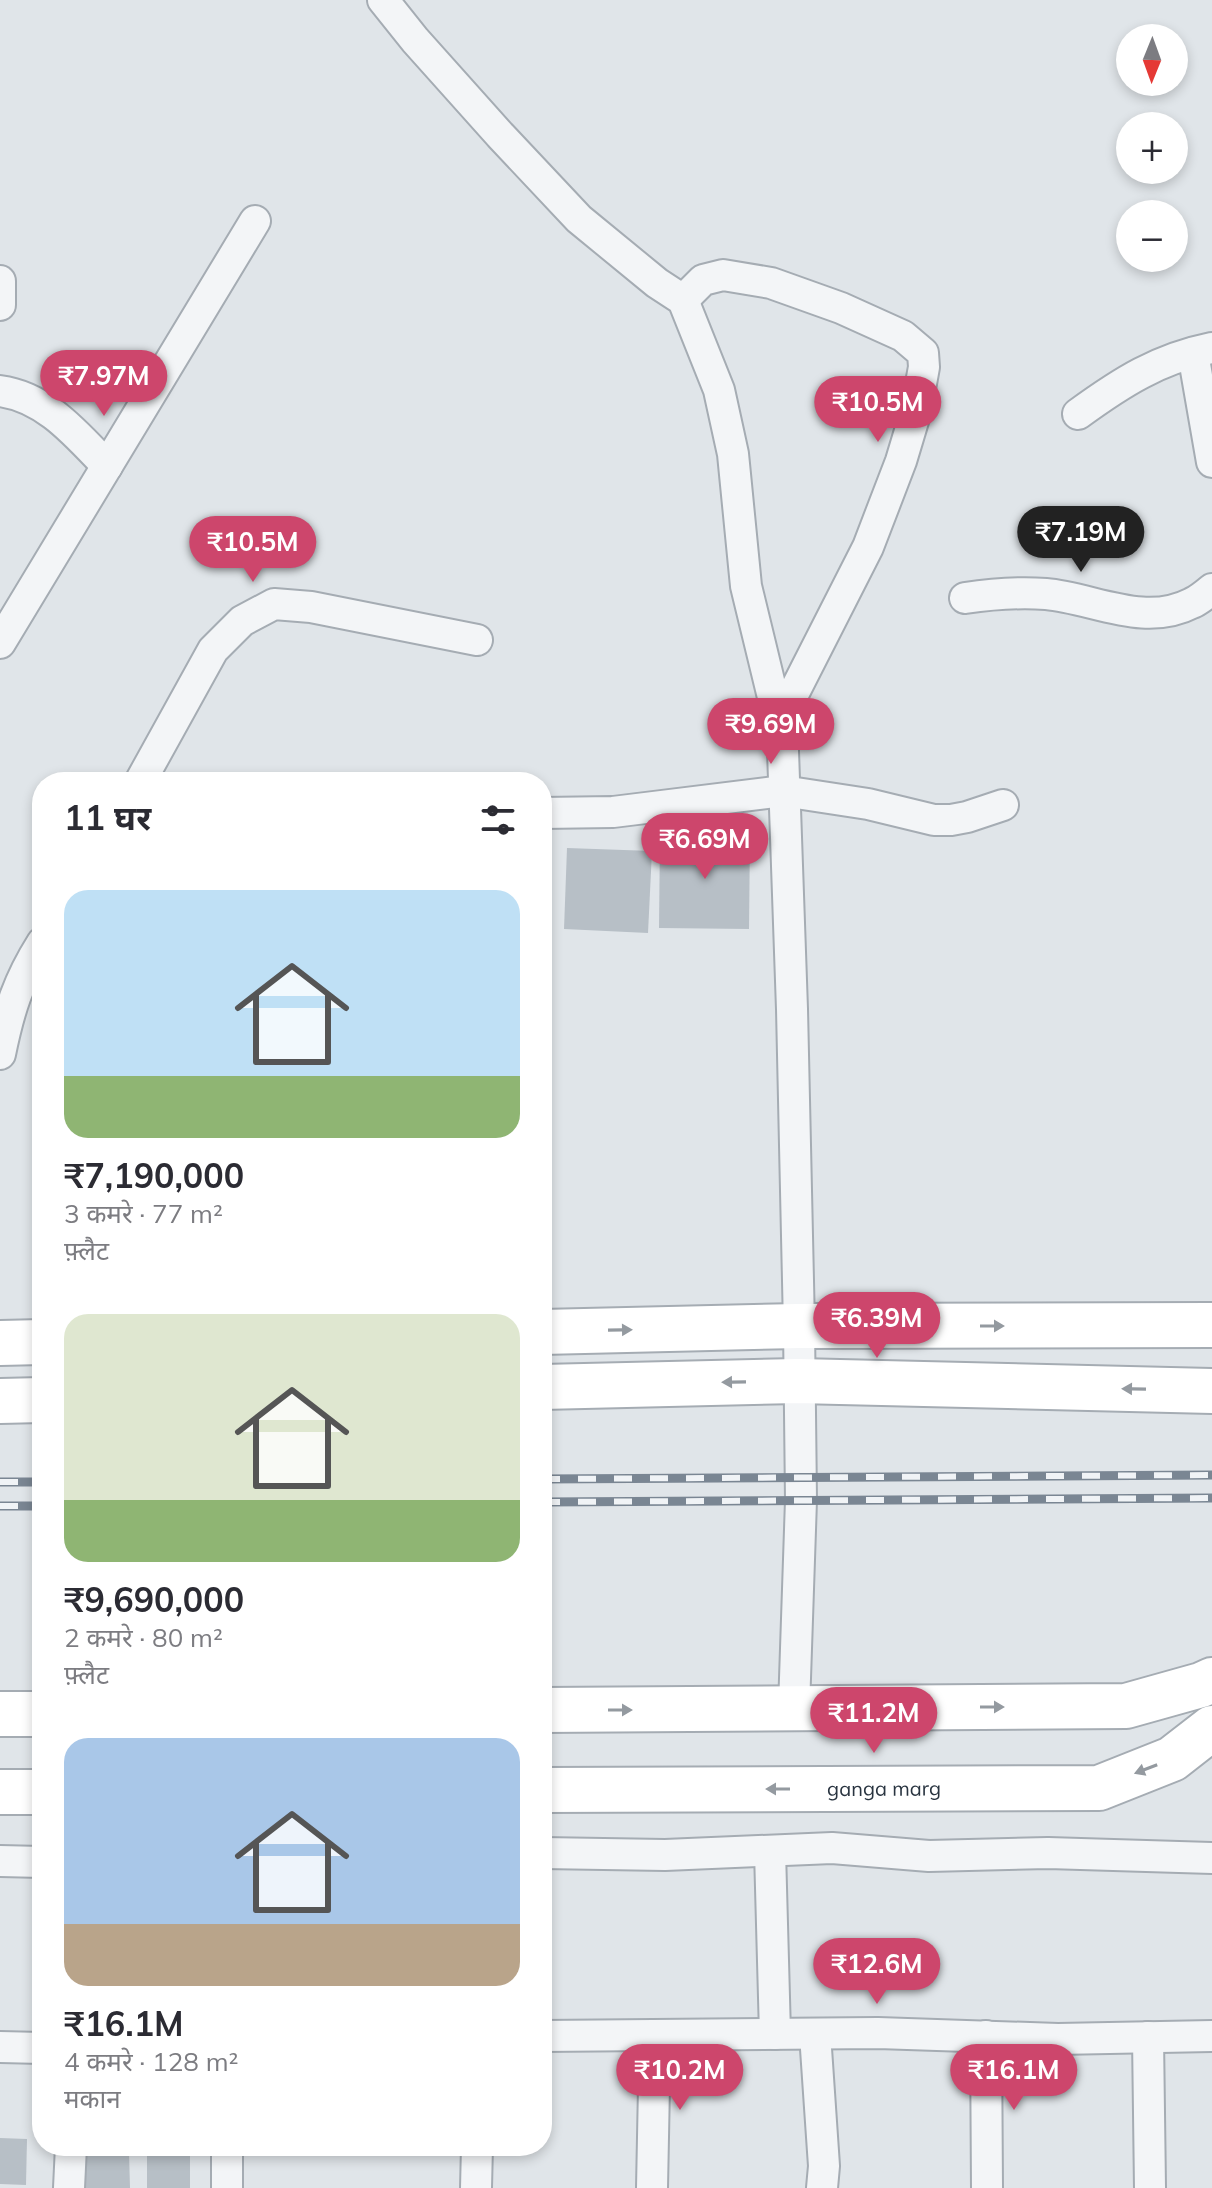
<!DOCTYPE html>
<html lang="hi">
<meta charset="utf-8">
<style>
body{margin:0;font-family:Mulish,"Noto Sans Devanagari",sans-serif;background:#f7f7f7;color:#2b2b33;height:100vh;display:flex;flex-direction:column;font-size:30px;white-space:nowrap}
*{box-sizing:border-box;margin:0}
p{font-size:26px;color:#7c7c81}
.icon{flex:none;width:44px;height:44px;fill:none;stroke:currentColor;stroke-width:2;stroke-linecap:round;stroke-linejoin:round}
.map{position:relative;flex:1;overflow:hidden}
.details{position:absolute;left:32px;top:772px;width:520px;height:1384px;display:flex;flex-direction:column;background:#fff;border-radius:32px;box-shadow:0 4px 12px #0003}
.details>*{flex:none}
.needle{width:52px;rotate:181deg}
.tools{position:absolute;left:1116px;top:24px;display:grid;gap:16px}
.tools a{display:grid;place-items:center;width:72px;height:72px;border-radius:50%;background:#fff;box-shadow:0 4px 12px #0003;font-size:40px}
.price{position:absolute;translate:-50% -68px;padding:0 18px;border-radius:28px;background:#cd466c;color:#fff;font-size:26px;line-height:52px;filter:drop-shadow(0 2px 4px #0008)}
.price::after{content:'';position:absolute;left:50%;top:48px;width:24px;height:18px;margin-left:-12px;background:inherit;clip-path:polygon(0 0,100% 0,50% 100%)}
.price.on{background:#222;color:#fff}
ul{padding:0;list-style:none}
li{display:grid;align-content:center;gap:16px;height:424px;padding:0 32px}
li span{display:grid;place-items:center;height:248px;border-radius:24px;color:#555}
li>.icon{margin-inline-start:auto}
span .icon{width:144px;height:144px;fill:#fffc;stroke-width:1}
li b{font-size:34px}
h2{display:flex;justify-content:space-between;align-items:center;height:96px;padding:0 32px;font-size:34px}
.map>svg:first-child{display:block}
.building{fill:#b7bfc6}
.lines{fill:none;stroke-linecap:round;stroke-linejoin:round}
.street-casing{stroke:#a5acb3;stroke-width:34}
.secondary-casing{stroke:#a5acb3;stroke-width:48}
.street{stroke:#f3f5f7;stroke-width:30}
.secondary{stroke:#fff;stroke-width:44}
.rail-casing{stroke:#7a8693;stroke-width:9}
.rail{stroke:#f0f3f6;stroke-width:6;stroke-dasharray:18;stroke-linecap:butt}
.oneway{fill:#949aa0}
.labels{text-anchor:middle;stroke-width:7;stroke-linejoin:round;paint-order:stroke}
.street-label{font-size:20px;fill:#293440;stroke:#f0f3f6}
</style>
<div class="map">
<svg width="1212" height="2188" viewBox="0 0 1212 2188">
<rect width="100%" height="100%" fill="#e0e5e9"/>
<g class="building">
<polygon points="660,834 750,834 749,929 659,928"/>
<polygon points="567,848 652,851 648,933 564,929"/>
<polygon points="662,2057 719,2059 718,2092 661,2090"/>
<polygon points="0,2138 27,2139 26,2185 0,2184"/>
<rect x="147" y="2146" width="43" height="42"/>
<polygon points="86,2151 129,2152 130,2188 86,2188"/>
</g>
<g class="lines">
<defs>
<g id="street">
<polyline points="383,0 415,40 500,135 579,219 657,283 683,300 719,390 733,454 746,586 779,722 783,751 792,1009 799,1326 801,1500 794,1708"/>
<polyline points="0,281 0,305"/>
<polyline points="683,300 703,280 723,275 771,283 841,308 903,336 923,353 924,367 916,411 901,461 868,547 779,722"/>
<polyline points="1193,353 1212,462"/>
<path d="M0,391C46,397 77,435 107,466"/>
<path d="M1078,414C1122,382 1158,359 1212,348"/>
<path d="M965,598C992,594 1018,592 1046,594C1093,598 1144,628 1192,603C1199,600 1206,594 1212,589"/>
<polyline points="0,643 255,221"/>
<polyline points="140,782 213,650 242,621 274,604 311,607 477,640"/>
<polyline points="542,813 613,812 783,791 868,804 934,820 951,820 967,817 1003,805"/>
<path d="M0,1054C9,1010 18,981 42,943"/>
<polyline points="770,1851 775,2034"/>
<polyline points="542,1853 665,1855 832,1848 929,1856 1048,1853 1212,1858"/>
<polyline points="0,1861 42,1862"/>
<polyline points="815,2034 824,2166 822,2188"/>
<polyline points="542,2036 878,2033 1058,2039 1212,2036"/>
<polyline points="986,2036 987,2188"/>
<polyline points="1148,2037 1150,2188"/>
<polyline points="0,2047 42,2048"/>
<polyline points="69,2188 71,2146"/>
<polyline points="227,2188 227,2146"/>
<polyline points="476,2188 477,2146"/>
<polyline points="652,2188 655,2035"/>
</g>
<g id="secondary">
<polyline points="542,1332 799,1326 1212,1325"/>
<polyline points="0,1343 42,1342"/>
<polyline points="542,1387 798,1381 1212,1391"/>
<polyline points="0,1401 42,1400"/>
<polyline points="542,1710 1126,1706 1201,1685 1212,1680"/>
<polyline points="0,1714 42,1714"/>
<path id="s1" d="M542,1790L1099,1788L1172,1759L1212,1728"/>
<polyline points="0,1792 42,1792"/>
</g>
</defs>
<use href="#street" class="street-casing"/>
<use href="#secondary" class="secondary-casing"/>
<use href="#street" class="street"/>
<use href="#secondary" class="secondary"/>
<defs>
<g id="rail">
<polyline points="542,1479 1212,1475"/>
<polyline points="0,1482 42,1482"/>
<polyline points="542,1502 1212,1498"/>
<polyline points="0,1506 42,1506"/>
</g>
</defs>
<use href="#rail" class="rail-casing"/>
<use href="#rail" class="rail"/>
</g>
<defs><path id="oneway-solid" d="M-6-.8H1V-3.2L6.5 0L1 3.2V.8H-6Z" transform="scale(2)"/></defs>
<g class="oneway">
<use href="#oneway-solid" transform="translate(992 1326)"/>
<use href="#oneway-solid" transform="translate(620 1330) rotate(-1)"/>
<use href="#oneway-solid" transform="translate(734 1382) rotate(179)"/>
<use href="#oneway-solid" transform="translate(1134 1389) rotate(-179)"/>
<use href="#oneway-solid" transform="translate(992 1707)"/>
<use href="#oneway-solid" transform="translate(620 1710)"/>
<use href="#oneway-solid" transform="translate(1146 1769) rotate(159)"/>
<use href="#oneway-solid" transform="translate(778 1789) rotate(180)"/>
</g>
<g class="labels">
<g class="street-label">
<text dy="7" stroke="none"><textPath href="#s1" startOffset="342">ganga marg</textPath></text>
</g>
</g>
</svg>
<div class="tools">
<a><svg class="needle" viewBox="-14 -14 28 28"><path d="M0-13l5 13h-10z" fill="#e53935"/><path d="M0 13l5-13h-10z" fill="#7c7c81"/></svg></a>
<a>+</a>
<a>−</a>
</div>
<b class="price" style="left:104px;top:418px">₹7.97M</b>
<b class="price" style="left:878px;top:444px">₹10.5M</b>
<b class="price on" style="left:1081px;top:574px">₹7.19M</b>
<b class="price" style="left:253px;top:584px">₹10.5M</b>
<b class="price" style="left:771px;top:766px">₹9.69M</b>
<b class="price" style="left:705px;top:881px">₹6.69M</b>
<b class="price" style="left:877px;top:1360px">₹6.39M</b>
<b class="price" style="left:874px;top:1755px">₹11.2M</b>
<b class="price" style="left:877px;top:2006px">₹12.6M</b>
<b class="price" style="left:680px;top:2112px">₹10.2M</b>
<b class="price" style="left:1014px;top:2112px">₹16.1M</b>
<section class="details">
<h2>11 घर<svg class="icon" aria-label="filters" viewBox="0 0 24 24"><path d="M4 7h16M4 17h16"/><circle cx="9" cy="7" r="2"/><circle cx="15" cy="17" r="2"/></svg></h2>
<ul>
<li><span style="background:linear-gradient(#bfe0f5 75%,#8fb573 0)"><svg class="icon" aria-label="home" viewBox="0 0 24 24"><path d="M3 11l9-7 9 7M6 9v11h12V9"/></svg></span><div><b>₹7,190,000</b><p>3 कमरे · 77 m²</p><p>फ़्लैट</p></div></li>
<li><span style="background:linear-gradient(#dfe7d0 75%,#8fb573 0)"><svg class="icon" aria-label="home" viewBox="0 0 24 24"><path d="M3 11l9-7 9 7M6 9v11h12V9"/></svg></span><div><b>₹9,690,000</b><p>2 कमरे · 80 m²</p><p>फ़्लैट</p></div></li>
<li><span style="background:linear-gradient(#a9c7e8 75%,#b9a48a 0)"><svg class="icon" aria-label="home" viewBox="0 0 24 24"><path d="M3 11l9-7 9 7M6 9v11h12V9"/></svg></span><div><b>₹16.1M</b><p>4 कमरे · 128 m²</p><p>मकान</p></div></li>
</ul>
</section>
</div>
